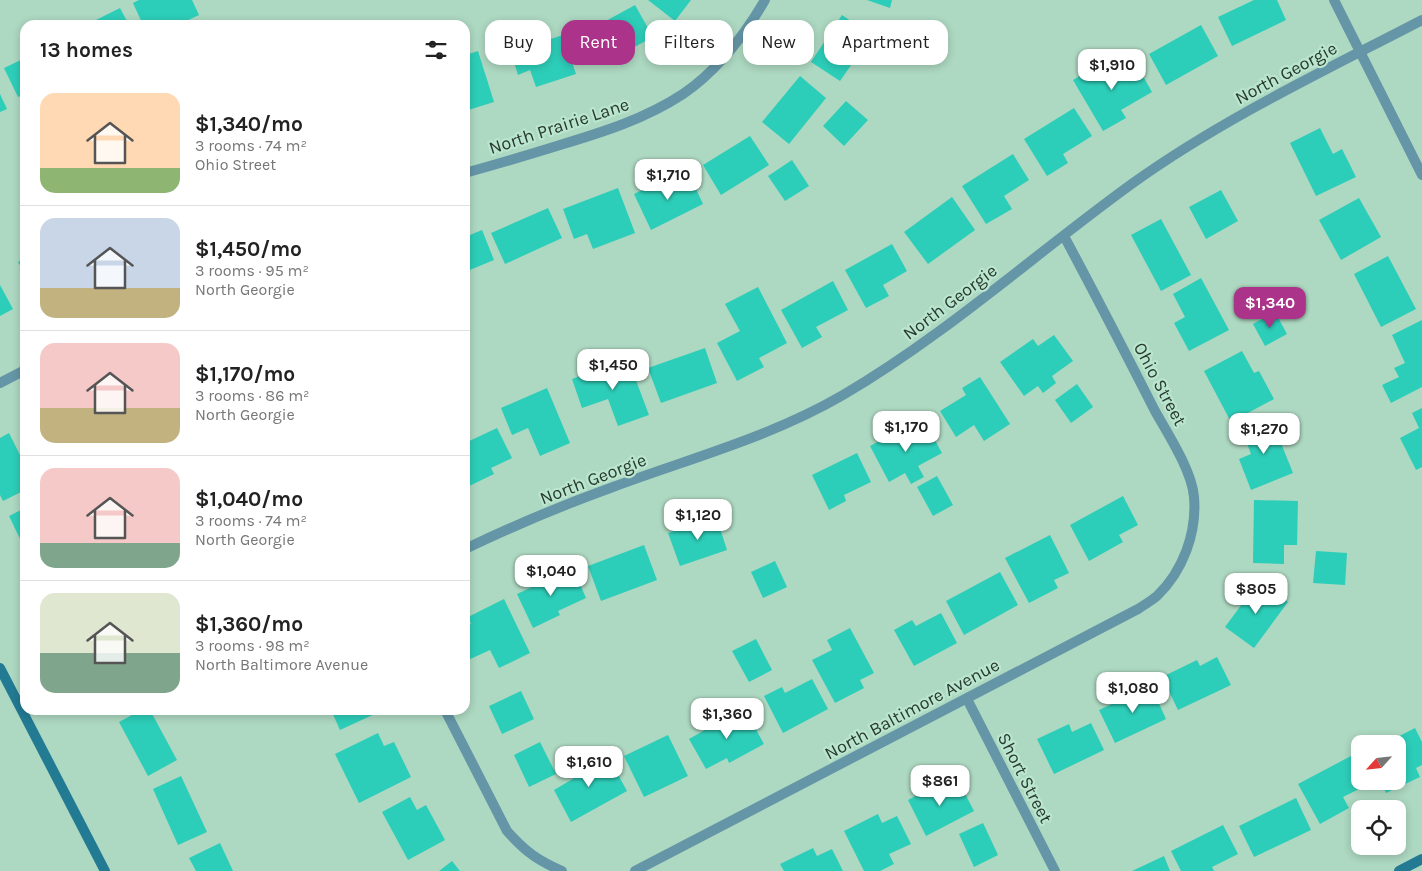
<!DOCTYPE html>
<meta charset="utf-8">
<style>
body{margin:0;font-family:Karla,sans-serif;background:#f2f2f2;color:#222;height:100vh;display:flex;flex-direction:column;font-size:19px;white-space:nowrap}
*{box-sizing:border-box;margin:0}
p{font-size:16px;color:#767676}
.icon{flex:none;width:28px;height:28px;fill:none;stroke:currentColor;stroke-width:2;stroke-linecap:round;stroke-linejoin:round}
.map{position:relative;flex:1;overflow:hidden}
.drawer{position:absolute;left:20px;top:20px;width:450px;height:695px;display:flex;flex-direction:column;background:#fff;border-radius:15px;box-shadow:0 2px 8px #0003}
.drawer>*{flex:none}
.guide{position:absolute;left:485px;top:20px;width:475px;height:45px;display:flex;gap:10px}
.needle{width:32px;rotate:243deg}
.buttons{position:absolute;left:1351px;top:735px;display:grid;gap:10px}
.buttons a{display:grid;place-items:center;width:55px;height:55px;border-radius:10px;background:#fff;box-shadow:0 2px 8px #0003;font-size:25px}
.price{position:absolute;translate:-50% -42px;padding:0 11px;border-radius:10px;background:#fff;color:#222;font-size:16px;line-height:32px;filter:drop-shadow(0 1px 2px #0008)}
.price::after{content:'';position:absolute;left:50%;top:30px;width:15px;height:11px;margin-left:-8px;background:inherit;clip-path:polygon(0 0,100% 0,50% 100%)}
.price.active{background:#ab3389;color:#fff}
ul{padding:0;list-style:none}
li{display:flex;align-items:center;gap:15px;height:125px;padding:0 20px}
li+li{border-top:1px solid #e0e0e0}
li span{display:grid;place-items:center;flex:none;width:140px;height:100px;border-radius:15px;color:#555}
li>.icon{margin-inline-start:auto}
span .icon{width:60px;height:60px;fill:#fffc;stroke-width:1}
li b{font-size:21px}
h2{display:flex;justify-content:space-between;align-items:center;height:60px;padding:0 20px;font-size:21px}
.pill{padding:0 18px;border-radius:15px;background:#fff;box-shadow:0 2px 8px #0003;font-size:18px;line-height:45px}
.pill.active{background:#ab3389;color:#fff}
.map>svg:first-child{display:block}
.building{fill:#2dceb9}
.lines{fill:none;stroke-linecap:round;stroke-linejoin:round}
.street{stroke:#6596a7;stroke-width:10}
.secondary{stroke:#227a93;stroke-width:10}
.labels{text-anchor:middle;stroke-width:4.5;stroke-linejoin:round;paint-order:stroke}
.street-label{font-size:18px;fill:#283930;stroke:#bae5ce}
</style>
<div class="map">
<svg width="1422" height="871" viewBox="0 0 1422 871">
<rect width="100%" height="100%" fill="#add8c1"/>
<g class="building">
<polygon points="139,0 192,0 199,15 178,25 143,25 133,3"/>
<polygon points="648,0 691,0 675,21"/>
<polygon points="867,0 892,0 890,8"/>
<polygon points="1254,0 1277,0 1286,20 1232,46 1218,17"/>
<polygon points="635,5 653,37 601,65 584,33"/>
<polygon points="120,8 129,25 86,25"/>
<polygon points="842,15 872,35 840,81 811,62"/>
<polygon points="1201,25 1218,56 1166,85 1149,54"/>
<polygon points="563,35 576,74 536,87 530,70 518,75 511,52"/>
<polygon points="478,51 494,102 465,111 465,55"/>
<polygon points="25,58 25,94 18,97 4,68"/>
<polygon points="1109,59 1117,73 1135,62 1152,92 1121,110 1126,118 1103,131 1073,80"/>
<polygon points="800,76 826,98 789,144 762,122"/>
<polygon points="0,94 7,109 0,112"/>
<polygon points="846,101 868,120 844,146 823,126"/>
<polygon points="1074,108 1092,136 1063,154 1068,163 1047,176 1024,139"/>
<polygon points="1320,128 1333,154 1342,149 1356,177 1316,196 1290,143"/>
<polygon points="750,136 769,165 721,195 703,165"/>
<polygon points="1013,154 1029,180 1004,196 1012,209 986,224 962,186"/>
<polygon points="792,160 809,186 785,201 768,176"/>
<polygon points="690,176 703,204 651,230 634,194 669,177 673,185"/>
<polygon points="618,188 635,233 593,249 587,234 574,239 563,209"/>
<polygon points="1221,190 1238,221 1206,239 1189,207"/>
<polygon points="952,197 975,230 928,264 904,232"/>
<polygon points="1359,198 1381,237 1341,260 1319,220"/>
<polygon points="548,208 562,238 505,264 491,233"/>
<polygon points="1161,219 1191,275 1161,291 1131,235"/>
<polygon points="482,230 494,260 465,272 465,237"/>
<polygon points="892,244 907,271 883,285 889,296 866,308 845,270"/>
<polygon points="1388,256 1416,309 1381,327 1354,274"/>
<polygon points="25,258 25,274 18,262"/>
<polygon points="1201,278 1229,330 1189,351 1174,323 1185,317 1173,294"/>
<polygon points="833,281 848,310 816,327 822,337 802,348 781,310"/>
<polygon points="0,285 13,309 0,316"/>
<polygon points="758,287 787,343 759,358 764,367 737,381 717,343 740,331 725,304"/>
<polygon points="1275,312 1287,334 1265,346 1253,324"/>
<polygon points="1422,320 1422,387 1391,403 1382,385 1399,377 1394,368 1405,363 1392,335"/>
<polygon points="1054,335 1073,361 1052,376 1056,383 1043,393 1038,386 1024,396 1000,362 1033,339 1038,346"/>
<polygon points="705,348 717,383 661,403 648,368"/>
<polygon points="1242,351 1254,373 1259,371 1274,399 1231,422 1204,371"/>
<polygon points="628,359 649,415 618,426 608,399 582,408 572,379"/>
<polygon points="980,377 1010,424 984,441 974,425 956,437 940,411 966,395 962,388"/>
<polygon points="1077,384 1093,407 1071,423 1055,400"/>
<polygon points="547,388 570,443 540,456 528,428 512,435 501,408"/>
<polygon points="1422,408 1422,467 1416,470 1400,438 1419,428 1412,413"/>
<polygon points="1271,418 1293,473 1251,490 1239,459 1251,454 1242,430"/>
<polygon points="926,424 942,453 918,466 924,477 911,484 905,473 889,482 870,446 904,428 908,434"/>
<polygon points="497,428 512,458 491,468 494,474 465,488 465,443"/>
<polygon points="9,433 25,465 25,490 3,501 0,495 0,438"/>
<polygon points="857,453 871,482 844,495 846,501 829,510 812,475"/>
<polygon points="937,476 953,505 933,516 917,487"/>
<polygon points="1123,496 1138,525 1119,535 1123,542 1089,561 1070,525"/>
<polygon points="1254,500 1298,501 1297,545 1284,545 1284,564 1253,563"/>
<polygon points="25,508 25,549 9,516"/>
<polygon points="716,516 727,550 680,566 668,533"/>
<polygon points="1050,535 1069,573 1054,580 1058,588 1029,603 1005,558"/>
<polygon points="644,545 657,580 601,601 588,566"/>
<polygon points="1316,551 1347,553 1345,585 1313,583"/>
<polygon points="775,561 787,587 763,598 751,572"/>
<polygon points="573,568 586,598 558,611 560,615 533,628 517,594"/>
<polygon points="1000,572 1018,605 964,635 946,601"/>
<polygon points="1259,581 1288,602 1254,648 1225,627"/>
<polygon points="504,599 530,653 499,668 490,650 466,661 465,627 471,624 468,617"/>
<polygon points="941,613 957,643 914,666 894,630 912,620 916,626"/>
<polygon points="850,628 874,673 860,680 864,688 835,703 812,660 832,650 827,640"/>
<polygon points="756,639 772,670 749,682 732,651"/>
<polygon points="1217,657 1231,685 1178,710 1162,677 1197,660 1200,666"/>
<polygon points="812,679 828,709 783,733 764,696 782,687 785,693"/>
<polygon points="1151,686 1166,719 1115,743 1099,710"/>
<polygon points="521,691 534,719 502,734 489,706"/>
<polygon points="744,708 764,744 729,763 727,758 706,769 689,739"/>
<polygon points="141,710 150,710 177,760 148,776 119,722"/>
<polygon points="331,710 376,710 377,713 340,730"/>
<polygon points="1091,723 1104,750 1054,774 1037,739 1069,724 1072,732"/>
<polygon points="1415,728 1422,742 1422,765 1416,768 1420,777 1386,793 1380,781 1398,781 1398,744 1384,744"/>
<polygon points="378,733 384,746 394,742 411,777 359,803 335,754"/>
<polygon points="668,735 688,776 644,797 624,756"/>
<polygon points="540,742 556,774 529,787 514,755"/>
<polygon points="589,755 596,768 610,760 627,791 571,822 554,790 576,777 570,765"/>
<polygon points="1351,756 1360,772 1360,781 1365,781 1367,785 1343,797 1349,808 1320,824 1298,784"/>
<polygon points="181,776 207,832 178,845 153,789"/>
<polygon points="943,781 948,791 960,784 974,811 926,836 908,800"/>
<polygon points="410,797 417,810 426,805 445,840 408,860 382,812"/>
<polygon points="1296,798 1311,830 1254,857 1239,826"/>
<polygon points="878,814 882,823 897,816 911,844 889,854 894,864 880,871 864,871 844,831"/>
<polygon points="983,823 998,855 974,867 959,834"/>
<polygon points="1223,825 1238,854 1212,867 1214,871 1181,871 1171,851"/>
<polygon points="220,843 233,871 196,871 189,858"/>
<polygon points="813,848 817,856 832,849 843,871 784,871 780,864"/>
<polygon points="1164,856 1170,871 1132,871"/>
<polygon points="452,861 460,871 439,871"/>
</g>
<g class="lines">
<g class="street">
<polyline points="1334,0 1422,175"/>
<path d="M465,173C497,164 528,155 560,145C603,132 645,119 683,94C718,70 744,36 765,0"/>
<polyline points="0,383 25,370"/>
<path d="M465,549C513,526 563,505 613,487C691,458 771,437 843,395C947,334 1036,253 1133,183C1224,118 1324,71 1422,20"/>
<polyline points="967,699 1055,871"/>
<path d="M445,710L507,831C526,852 537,860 562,871"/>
<path d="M635,871L1138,609C1144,605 1151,601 1157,596C1183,571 1197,533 1194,497C1192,471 1168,434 1155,411C1125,352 1095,294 1064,236"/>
</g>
<g class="secondary">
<polyline points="0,668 105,871"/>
<polyline points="1399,871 1422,859"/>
</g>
</g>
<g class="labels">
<g class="street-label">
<text transform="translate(1286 73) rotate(-28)" y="6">North Georgie</text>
<text transform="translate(559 126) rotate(-18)" y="6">North Prairie Lane</text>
<text transform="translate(950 302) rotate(-37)" y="6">North Georgie</text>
<text transform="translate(1160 384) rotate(62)" y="6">Ohio Street</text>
<text transform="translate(593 479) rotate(-21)" y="6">North Georgie</text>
<text transform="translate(912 709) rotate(-28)" y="6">North Baltimore Avenue</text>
<text transform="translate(1025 778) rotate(63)" y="6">Short Street</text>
</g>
</g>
</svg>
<div class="buttons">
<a><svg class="needle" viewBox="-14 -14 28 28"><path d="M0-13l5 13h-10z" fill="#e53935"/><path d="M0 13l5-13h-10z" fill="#767676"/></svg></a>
<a><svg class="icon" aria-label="locate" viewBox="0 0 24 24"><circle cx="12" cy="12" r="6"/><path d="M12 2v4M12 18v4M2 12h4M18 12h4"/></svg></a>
</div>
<b class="price" style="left:1112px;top:91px">$1,910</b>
<b class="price" style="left:668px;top:201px">$1,710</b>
<b class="price active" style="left:1270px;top:329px">$1,340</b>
<b class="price" style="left:613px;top:391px">$1,450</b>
<b class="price" style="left:906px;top:453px">$1,170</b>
<b class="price" style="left:1264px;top:455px">$1,270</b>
<b class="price" style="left:698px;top:541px">$1,120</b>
<b class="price" style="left:551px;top:597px">$1,040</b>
<b class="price" style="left:1256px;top:615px">$805</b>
<b class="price" style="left:1133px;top:714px">$1,080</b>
<b class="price" style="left:727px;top:740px">$1,360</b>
<b class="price" style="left:589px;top:788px">$1,610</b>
<b class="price" style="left:940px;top:807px">$861</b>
<div class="guide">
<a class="pill">Buy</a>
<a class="pill active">Rent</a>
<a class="pill">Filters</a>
<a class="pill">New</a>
<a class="pill">Apartment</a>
</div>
<section class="drawer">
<h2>13 homes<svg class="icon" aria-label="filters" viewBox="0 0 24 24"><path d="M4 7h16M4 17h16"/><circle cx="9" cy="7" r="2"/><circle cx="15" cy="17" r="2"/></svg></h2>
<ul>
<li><span style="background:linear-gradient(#ffd9b3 75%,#8fb573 0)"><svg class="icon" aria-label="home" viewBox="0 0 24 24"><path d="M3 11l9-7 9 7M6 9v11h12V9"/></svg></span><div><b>$1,340/mo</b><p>3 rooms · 74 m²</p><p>Ohio Street</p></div></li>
<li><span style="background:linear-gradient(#c9d6e8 70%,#c2b280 0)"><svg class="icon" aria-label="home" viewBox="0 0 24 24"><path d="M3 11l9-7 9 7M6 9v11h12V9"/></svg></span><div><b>$1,450/mo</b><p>3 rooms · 95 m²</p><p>North Georgie</p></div></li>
<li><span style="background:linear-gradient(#f6c9c9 65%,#c2b280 0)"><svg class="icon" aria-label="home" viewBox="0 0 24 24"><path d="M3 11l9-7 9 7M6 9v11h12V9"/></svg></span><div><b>$1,170/mo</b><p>3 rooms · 86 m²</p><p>North Georgie</p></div></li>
<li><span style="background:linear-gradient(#f6c9c9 75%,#7fa58c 0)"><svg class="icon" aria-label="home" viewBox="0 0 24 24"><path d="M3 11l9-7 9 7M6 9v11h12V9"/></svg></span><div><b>$1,040/mo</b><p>3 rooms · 74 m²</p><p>North Georgie</p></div></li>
<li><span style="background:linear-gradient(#dfe7d0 60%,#7fa58c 0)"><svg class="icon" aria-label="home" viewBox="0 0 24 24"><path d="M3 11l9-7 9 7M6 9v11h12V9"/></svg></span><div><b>$1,360/mo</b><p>3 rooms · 98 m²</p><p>North Baltimore Avenue</p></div></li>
</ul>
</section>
</div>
